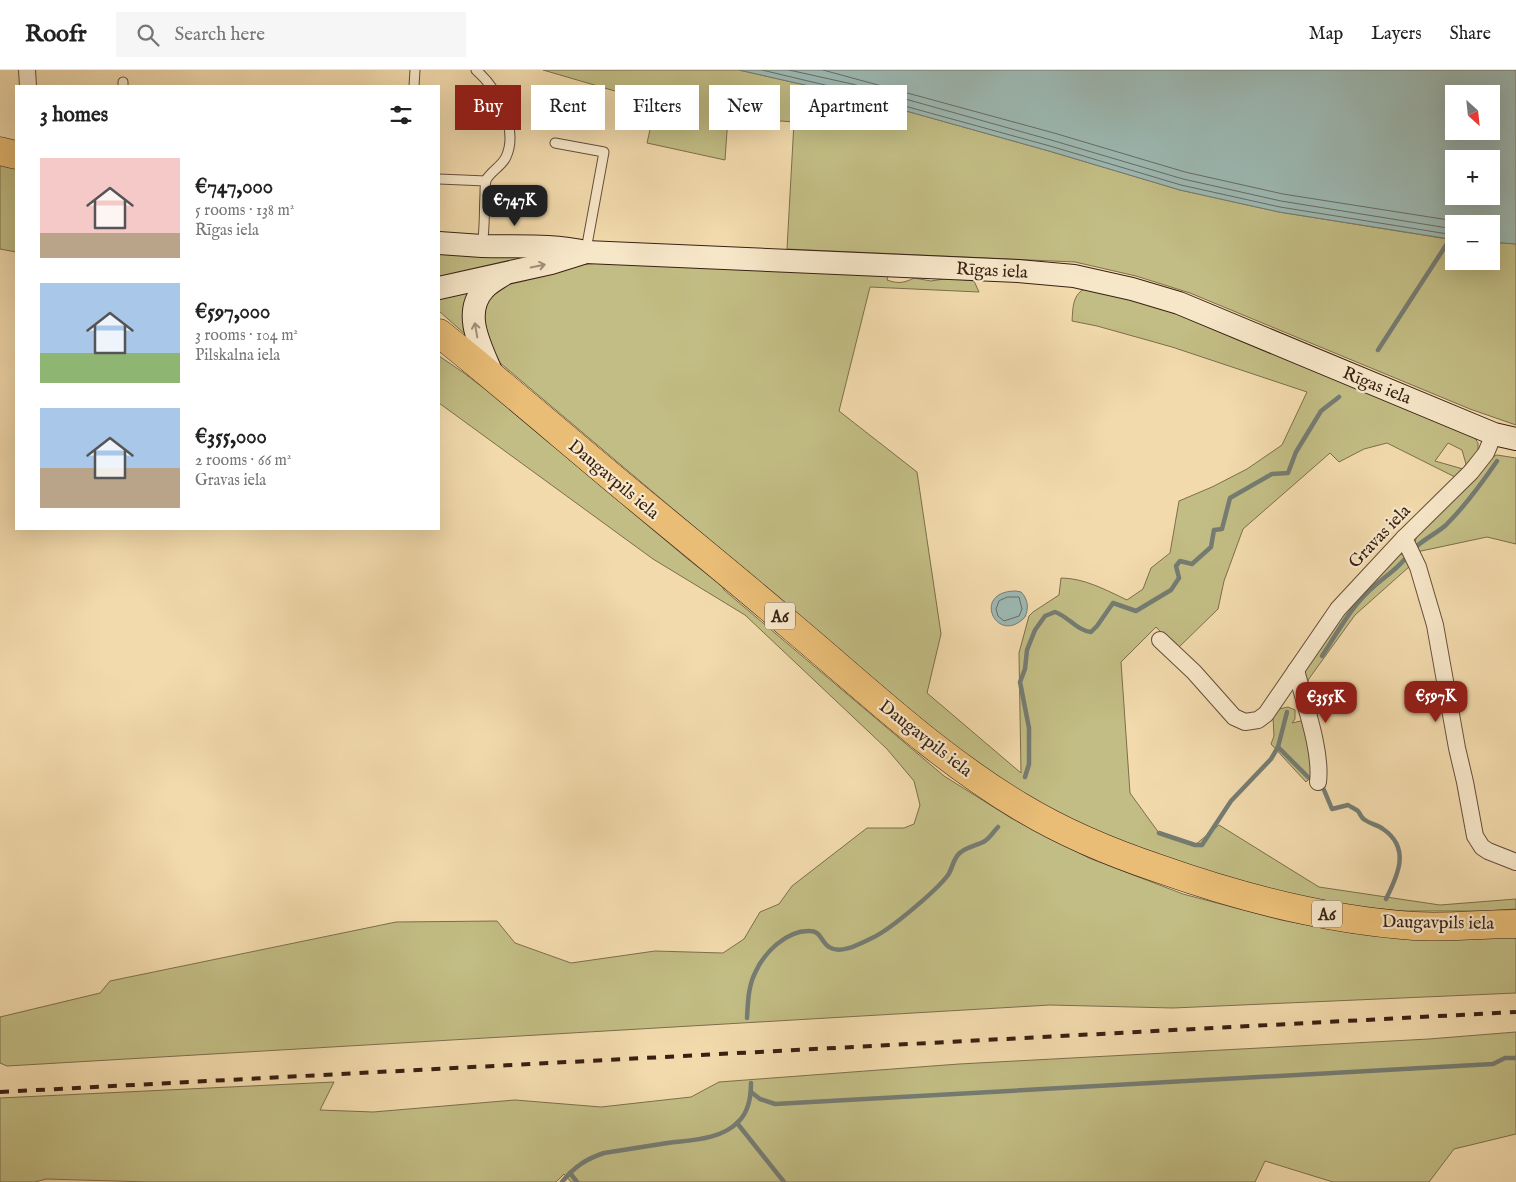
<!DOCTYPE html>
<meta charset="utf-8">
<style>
body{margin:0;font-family:"IM FELL English",serif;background:#f6f6f6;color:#222;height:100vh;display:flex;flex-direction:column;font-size:19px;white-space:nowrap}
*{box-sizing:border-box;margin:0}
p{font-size:16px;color:#767676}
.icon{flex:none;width:28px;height:28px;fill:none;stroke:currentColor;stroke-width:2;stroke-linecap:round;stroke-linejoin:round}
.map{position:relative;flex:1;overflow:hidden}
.drawer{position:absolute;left:15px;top:15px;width:425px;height:445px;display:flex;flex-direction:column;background:#fff;border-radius:0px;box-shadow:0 5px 20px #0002}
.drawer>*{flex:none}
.hud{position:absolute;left:455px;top:15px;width:475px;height:45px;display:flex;gap:10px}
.needle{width:32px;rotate:153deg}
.tools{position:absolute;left:1445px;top:15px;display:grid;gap:10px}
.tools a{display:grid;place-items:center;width:55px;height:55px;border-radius:0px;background:#fff;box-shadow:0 5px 20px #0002;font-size:25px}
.price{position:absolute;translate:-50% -42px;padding:0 11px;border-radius:10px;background:#8f2418;color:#fff;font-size:16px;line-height:32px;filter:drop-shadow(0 1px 2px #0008)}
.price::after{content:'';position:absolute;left:50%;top:30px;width:15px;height:11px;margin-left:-8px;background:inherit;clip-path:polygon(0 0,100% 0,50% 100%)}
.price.on{background:#222;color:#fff}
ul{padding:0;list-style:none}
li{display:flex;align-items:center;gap:15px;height:125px;padding:0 25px}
li span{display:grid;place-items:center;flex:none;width:140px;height:100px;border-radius:0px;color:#555}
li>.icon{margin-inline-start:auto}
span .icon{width:60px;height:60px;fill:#fffc;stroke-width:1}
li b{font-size:21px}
h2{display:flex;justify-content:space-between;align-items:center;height:60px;padding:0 25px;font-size:21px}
.pill{padding:0 18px;border-radius:0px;background:#fff;box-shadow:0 5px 20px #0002;font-size:18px;line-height:45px}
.pill.on{background:#8f2418;color:#fff}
header{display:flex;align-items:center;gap:30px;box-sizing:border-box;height:70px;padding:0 25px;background:#fff;border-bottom:1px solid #e0e0e0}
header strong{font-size:24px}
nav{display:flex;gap:28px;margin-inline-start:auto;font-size:18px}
.search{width:350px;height:45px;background:#f6f6f6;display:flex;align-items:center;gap:12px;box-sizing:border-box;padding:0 18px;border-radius:0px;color:#767676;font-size:19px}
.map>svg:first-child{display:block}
.green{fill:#c2bd84;stroke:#7d6e4c;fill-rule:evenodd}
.water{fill:#9db9b3;stroke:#757c73;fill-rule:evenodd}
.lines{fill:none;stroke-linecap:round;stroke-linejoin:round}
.shore{stroke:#6a6c64;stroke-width:1}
.stream{stroke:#757c73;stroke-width:4.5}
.lane-casing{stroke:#664e3a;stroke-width:11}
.street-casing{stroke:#664e3a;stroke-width:18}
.secondary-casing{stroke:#382014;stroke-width:24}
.highway-casing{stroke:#382014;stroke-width:29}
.lane{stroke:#f7e7c9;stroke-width:9}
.street{stroke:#f7e7c9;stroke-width:16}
.secondary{stroke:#f7e7c9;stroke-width:22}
.highway{stroke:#e9bd76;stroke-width:28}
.rail{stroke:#382014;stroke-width:4;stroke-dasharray:9 9;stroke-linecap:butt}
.oneway{stroke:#a18d78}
.labels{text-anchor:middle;stroke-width:4.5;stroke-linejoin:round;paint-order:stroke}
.shield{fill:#f7e7c9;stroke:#715c4a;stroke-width:1}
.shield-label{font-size:16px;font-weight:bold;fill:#382014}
.street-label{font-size:18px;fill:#382014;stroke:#f7e7c9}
</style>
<header>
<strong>Roofr</strong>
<div class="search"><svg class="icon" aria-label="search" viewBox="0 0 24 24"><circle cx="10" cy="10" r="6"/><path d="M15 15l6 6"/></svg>Search here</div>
<nav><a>Map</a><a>Layers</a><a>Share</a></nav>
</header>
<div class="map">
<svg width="1516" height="1112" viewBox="0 0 1516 1112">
<rect width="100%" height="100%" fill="#f2daac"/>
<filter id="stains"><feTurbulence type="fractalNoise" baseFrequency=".004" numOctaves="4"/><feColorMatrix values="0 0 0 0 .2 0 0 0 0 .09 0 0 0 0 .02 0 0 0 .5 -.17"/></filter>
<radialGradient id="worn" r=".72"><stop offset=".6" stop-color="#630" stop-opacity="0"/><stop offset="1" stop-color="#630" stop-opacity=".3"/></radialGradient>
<g class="green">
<polygon points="543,0 739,0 849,25 1049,81 1180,120 1279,142 1454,170 1454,191 1491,191 1491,172 1516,174 1516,355 1470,339 1190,223 1136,206 1075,192 787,179 794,52 728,47 725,90 647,73 656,33"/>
<polygon points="0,94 16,97 16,182 0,179"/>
<polygon points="439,183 527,188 439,210"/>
<path d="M600,193L889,204L887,210C898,214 904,213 914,208L931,211L950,208L974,211L979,222L870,217L839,341L917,402L941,564L927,623L1021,703L1019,583L1029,546L1033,542L1059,525L1061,508C1084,508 1106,520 1127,530L1143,519L1151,498L1170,483L1179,431L1212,417L1247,399L1282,375L1307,322L1172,277L1097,256L1072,251C1073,239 1072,226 1084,219L1148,231L1473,365L1478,373V383L1457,408L1387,373L1364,379L1339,392L1330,383L1243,459L1224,511L1218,539L1177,579L1156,557L1121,592L1130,723L1159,763L1195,775L1219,755L1319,817L1440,835L1516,829V839L1484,841H1403L1360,837L1316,830L1227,810L1092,760L1004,715L958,683L827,569L492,286L478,245L494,217L579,195ZM1448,373L1462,380L1466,394L1463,399L1435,391Z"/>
<polygon points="478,217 466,265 439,241 439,225"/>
<polygon points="439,286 464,303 486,320 689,490 722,516 724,520 944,706 1011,748 1089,788 1183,824 1281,850 1352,863 1516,863 1516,923 1173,938 1050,935 7,996 0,993 0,947 100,923 110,911 396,852 497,851 515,873 571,893 655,881 723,883 744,869 760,842 779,834 792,816 867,758 904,758 914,754 920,735 914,711 887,679 745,545 653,489 439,333"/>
<polygon points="1497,385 1516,388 1516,474 1487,467 1421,481 1417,483 1415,473 1417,464 1475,408 1492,387"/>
<path d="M1398,484L1406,485L1410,496L1355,545L1308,610L1312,634C1310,625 1305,613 1305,604C1304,580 1380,505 1398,484Z"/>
<polygon points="1288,637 1295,640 1295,649 1292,653 1305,650 1313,705 1306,712 1271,674 1274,666 1273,647 1279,639"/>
<polygon points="1516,962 1516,1064 1454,1079 1429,1112 1333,1112 1265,1091 1255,1112 571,1112 564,1104 556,1112 149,1112 46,1109 35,1112 0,1112 0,1028 334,1012 320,1040 373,1042 515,1030 601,1037 691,1027 719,1012 959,994 1429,969"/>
</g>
<g class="water">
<path d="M739,0H1516V174L1491,172V154H1454V170L1450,169L1279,142L1180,120L1049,81L849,25ZM1454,24H1491V61H1454ZM1454,89H1491V126H1454Z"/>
<path d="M1016,521L1021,522C1028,529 1029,538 1025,547C997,577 970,521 1016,521Z"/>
</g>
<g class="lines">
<g class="shore">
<polyline points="762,0 850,21 1050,76 1181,115 1280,137 1454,165"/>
<polyline points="789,0 852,14 1051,70 1183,109 1281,131 1454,159"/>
<polyline points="823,0 1054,63 1185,102 1283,124 1455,151 1463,154"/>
<polygon points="1008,527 1019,527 1022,539 1019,546 1004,551 998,546 996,539 999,531"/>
</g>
<g class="stream">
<polyline points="1378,280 1450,169 1454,160"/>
<path d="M1417,476C1426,468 1437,463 1446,455C1465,436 1482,413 1497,391"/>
<path d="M1322,586C1336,565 1348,542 1366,524C1378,511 1393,503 1404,490"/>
<polyline points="1287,642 1278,677 1309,708"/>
<path d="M1025,707L1029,694V658L1020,612L1025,599L1027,580L1035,560L1045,546L1055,542C1069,547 1076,560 1091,562L1097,556L1113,533L1136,541L1171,520L1179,508L1176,496L1180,491L1192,494L1211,477L1214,460L1222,459L1230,428L1272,404L1288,403L1296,382L1321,341L1339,327"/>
<path d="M1324,720L1332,739L1348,735C1351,737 1356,739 1358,741C1361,745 1361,748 1365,750C1371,754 1378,755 1383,759C1411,778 1398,805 1386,829"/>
<polyline points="1159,763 1195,775 1202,775 1231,731 1271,689 1278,677"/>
<path d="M747,948C748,933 748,917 755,903C764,883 786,860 810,861C821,861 821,872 829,877C841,885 861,873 872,868C890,860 937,820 948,805C953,798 953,787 961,782C968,777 978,775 985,771C990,768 994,761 998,757"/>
<polyline points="751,1022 760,1029 775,1034 1493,994 1505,988 1516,988"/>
<polyline points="737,1053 784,1112"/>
<polyline points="570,1103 577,1112"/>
<path d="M562,1112C574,1097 586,1089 604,1083C623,1080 642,1077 661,1074C686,1070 720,1071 738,1052C749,1042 751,1027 751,1013"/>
</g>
<defs>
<g id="lane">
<path d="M476,0C497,18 519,59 506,87C502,96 491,101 486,110C485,114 485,121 485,125C484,142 485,159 482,176"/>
<polyline points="123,16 123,12"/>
<polyline points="414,16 415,0"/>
<polyline points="555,73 604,82 586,180"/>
<polyline points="439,109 486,111"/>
</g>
<g id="street">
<polyline points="27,0 28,16"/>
<polyline points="1404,468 1418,497 1435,555 1457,678 1465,712 1475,766 1482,777 1488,781 1516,792"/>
<polyline points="1160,570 1194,602 1234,647 1245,652 1258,650 1266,644 1338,539 1404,468 1471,402 1486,383 1494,364"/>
<path d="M1296,600C1304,632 1322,681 1318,712"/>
</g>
<g id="secondary">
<path d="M439,173C453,174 467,175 482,176C517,177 551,174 586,182L1018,201L1074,206L1132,219L1179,233L1494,364L1516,369"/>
<polyline points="439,218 551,193 583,183"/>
<path d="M493,306C482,279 461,244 484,219C489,213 497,209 503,205"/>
</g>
<g id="highway">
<polyline points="0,81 16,85"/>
<path d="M439,263C500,312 559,363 620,414C677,461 735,508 791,556C866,619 937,687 1021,737C1064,763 1112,783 1160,799C1242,828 1327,850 1414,856C1448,858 1482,854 1516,854"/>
</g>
</defs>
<use href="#lane" class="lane-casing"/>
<use href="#street" class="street-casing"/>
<use href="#secondary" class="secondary-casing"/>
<use href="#highway" class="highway-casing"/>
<use href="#lane" class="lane"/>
<use href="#street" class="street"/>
<use href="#secondary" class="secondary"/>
<use href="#highway" class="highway"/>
<polyline class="rail" points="0,1022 1516,942"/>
</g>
<defs><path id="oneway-shaft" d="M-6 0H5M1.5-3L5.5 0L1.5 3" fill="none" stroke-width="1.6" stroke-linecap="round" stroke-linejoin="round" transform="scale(1.25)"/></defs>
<g class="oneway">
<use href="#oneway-shaft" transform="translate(538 196) rotate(-12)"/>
<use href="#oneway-shaft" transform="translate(476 260) rotate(-100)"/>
</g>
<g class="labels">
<g class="shield">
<rect x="765" y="532.5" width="30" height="27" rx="4"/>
<rect x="1312" y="830.5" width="30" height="27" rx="4"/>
</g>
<g class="shield-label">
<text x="780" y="552">A6</text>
<text x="1327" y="850">A6</text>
</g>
<g class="street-label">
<text transform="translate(992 200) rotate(3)" y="6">Rīgas iela</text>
<text transform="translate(1377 315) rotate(22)" y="6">Rīgas iela</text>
<text transform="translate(614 409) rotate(40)" y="6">Daugavpils iela</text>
<text transform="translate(1379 466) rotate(-46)" y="6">Gravas iela</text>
<text transform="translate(926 668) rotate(38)" y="6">Daugavpils iela</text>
<text transform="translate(1438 852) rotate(1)" y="6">Daugavpils iela</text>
</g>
</g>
<rect width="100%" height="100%" filter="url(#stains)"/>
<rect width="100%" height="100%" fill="url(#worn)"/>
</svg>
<div class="tools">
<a><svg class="needle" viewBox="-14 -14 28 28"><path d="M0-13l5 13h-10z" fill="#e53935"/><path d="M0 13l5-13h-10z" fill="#767676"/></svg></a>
<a>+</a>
<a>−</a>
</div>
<b class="price on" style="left:515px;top:157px">€747K</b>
<b class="price" style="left:1436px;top:653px">€597K</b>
<b class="price" style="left:1326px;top:654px">€355K</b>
<div class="hud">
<a class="pill on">Buy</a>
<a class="pill">Rent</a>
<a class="pill">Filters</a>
<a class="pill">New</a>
<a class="pill">Apartment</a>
</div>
<section class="drawer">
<h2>3 homes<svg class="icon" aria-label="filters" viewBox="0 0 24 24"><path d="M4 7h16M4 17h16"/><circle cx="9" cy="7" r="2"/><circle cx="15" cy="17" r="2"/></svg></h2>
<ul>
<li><span style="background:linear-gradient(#f6c9c9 75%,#b9a48a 0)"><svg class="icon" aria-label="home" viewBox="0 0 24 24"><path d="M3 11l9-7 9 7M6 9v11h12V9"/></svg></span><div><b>€747,000</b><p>5 rooms · 138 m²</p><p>Rīgas iela</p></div></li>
<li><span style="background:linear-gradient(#a9c7e8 70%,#8fb573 0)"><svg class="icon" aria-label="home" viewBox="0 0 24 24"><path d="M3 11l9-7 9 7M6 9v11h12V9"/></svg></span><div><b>€597,000</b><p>3 rooms · 104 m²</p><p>Pilskalna iela</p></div></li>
<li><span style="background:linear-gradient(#a9c7e8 60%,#b9a48a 0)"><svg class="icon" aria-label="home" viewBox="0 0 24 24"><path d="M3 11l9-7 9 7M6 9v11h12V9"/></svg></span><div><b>€355,000</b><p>2 rooms · 66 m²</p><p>Gravas iela</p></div></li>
</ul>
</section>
</div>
